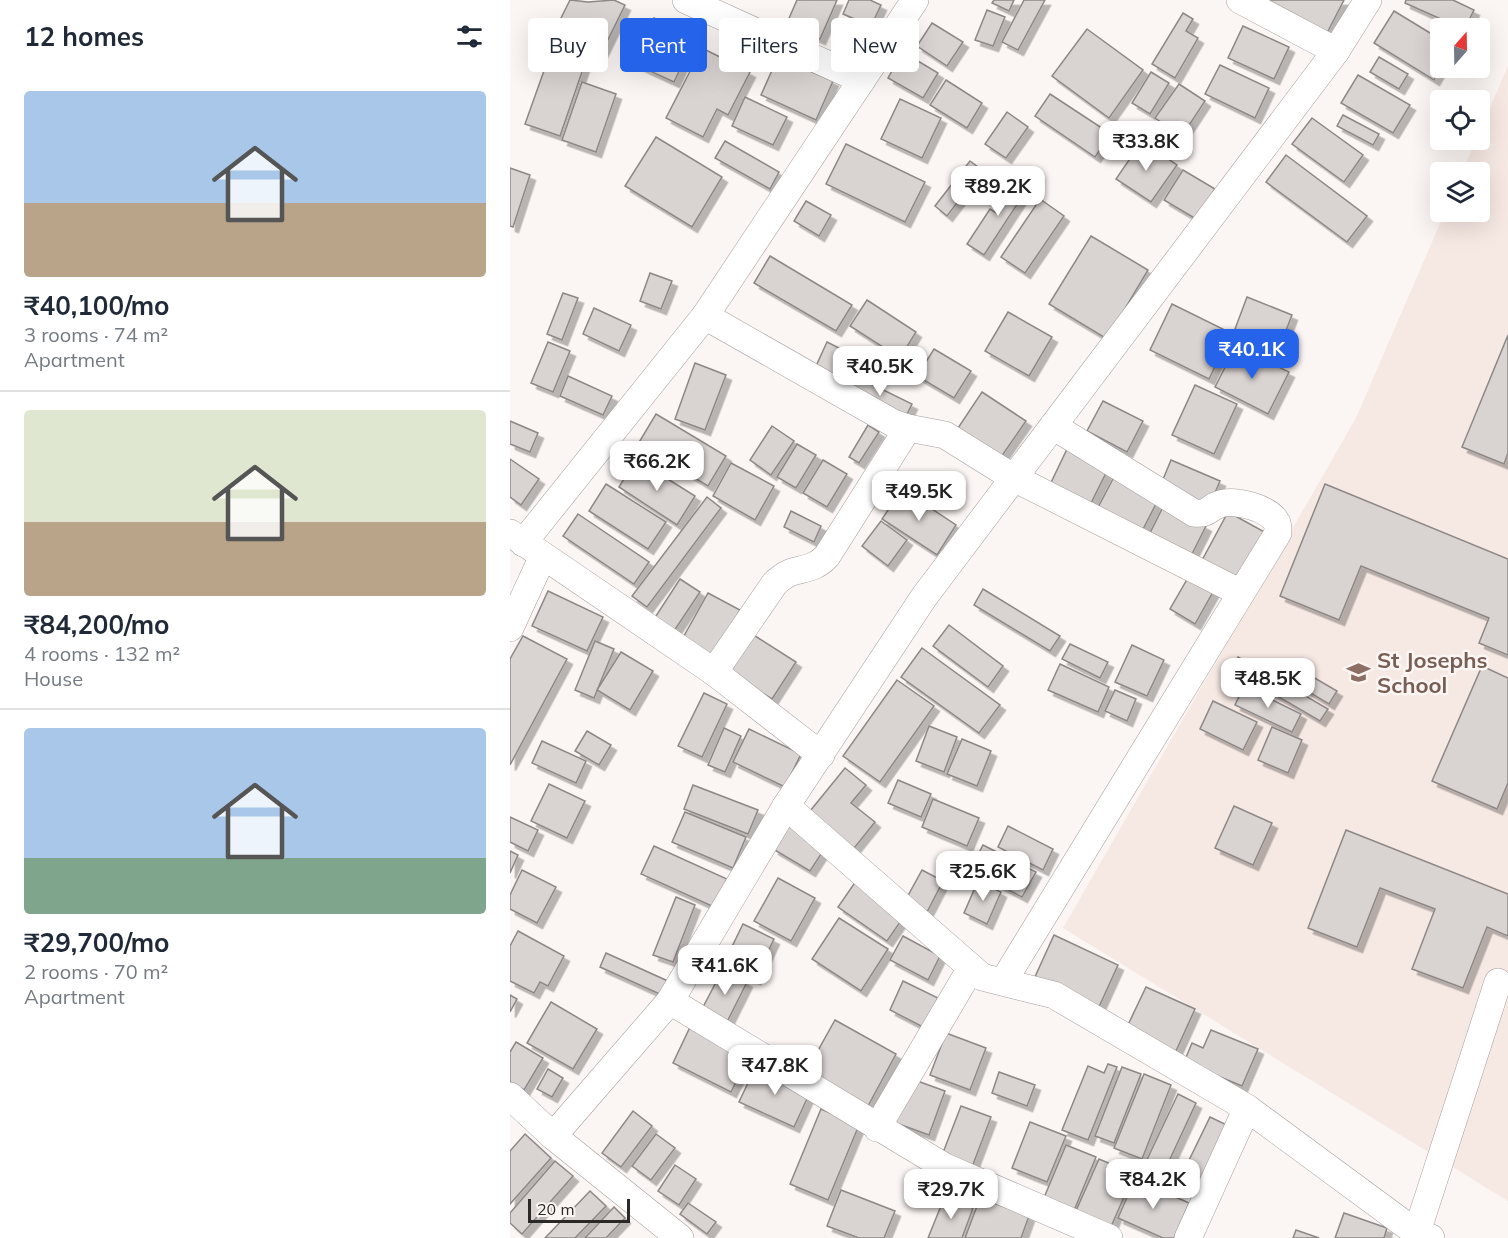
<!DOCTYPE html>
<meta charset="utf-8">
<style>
body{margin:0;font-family:Mulish,sans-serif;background:#f2f2f3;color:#1f2937;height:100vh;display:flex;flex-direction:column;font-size:22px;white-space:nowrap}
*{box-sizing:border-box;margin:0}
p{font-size:20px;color:#747a83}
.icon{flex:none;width:33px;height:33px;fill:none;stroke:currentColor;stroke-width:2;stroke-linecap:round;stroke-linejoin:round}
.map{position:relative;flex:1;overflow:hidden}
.drawer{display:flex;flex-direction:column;background:#fff;width:510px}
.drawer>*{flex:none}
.hud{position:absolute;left:18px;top:18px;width:570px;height:54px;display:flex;gap:12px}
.needle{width:39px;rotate:20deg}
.tools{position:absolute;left:920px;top:18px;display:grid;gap:12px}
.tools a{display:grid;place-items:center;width:60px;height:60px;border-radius:6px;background:#fff;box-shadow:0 6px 24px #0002;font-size:30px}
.scale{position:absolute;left:18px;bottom:15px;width:102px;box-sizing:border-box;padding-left:6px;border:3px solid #2b2928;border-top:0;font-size:16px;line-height:21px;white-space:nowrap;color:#2b2928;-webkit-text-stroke:4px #fbf5f3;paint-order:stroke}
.price{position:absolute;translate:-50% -51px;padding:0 14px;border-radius:12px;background:#fff;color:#222;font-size:20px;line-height:39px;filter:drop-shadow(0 2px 3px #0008)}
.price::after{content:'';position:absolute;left:50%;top:36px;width:18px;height:14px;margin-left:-9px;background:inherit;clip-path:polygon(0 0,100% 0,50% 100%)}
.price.selected{background:#2563eb;color:#fff}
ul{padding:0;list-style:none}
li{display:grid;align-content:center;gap:12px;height:318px;padding:0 24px}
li+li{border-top:2px solid #e0e1e3}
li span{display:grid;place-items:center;height:186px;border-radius:6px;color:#555}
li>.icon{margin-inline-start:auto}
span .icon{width:108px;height:108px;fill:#fffc;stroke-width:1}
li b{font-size:26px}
h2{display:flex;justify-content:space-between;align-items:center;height:72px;padding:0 24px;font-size:26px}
.pill{padding:0 21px;border-radius:6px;background:#fff;box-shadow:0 6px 24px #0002;font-size:21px;line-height:54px}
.pill.selected{background:#2563eb;color:#fff}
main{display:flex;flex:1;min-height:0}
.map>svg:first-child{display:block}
.built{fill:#f6e8e3}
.building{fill:#d9d3d1;stroke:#8d8886;stroke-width:1.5;filter:url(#shadow)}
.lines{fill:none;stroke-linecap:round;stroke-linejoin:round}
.street-casing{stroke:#a39e9c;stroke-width:28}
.street{stroke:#fff;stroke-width:27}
.labels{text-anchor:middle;stroke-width:5;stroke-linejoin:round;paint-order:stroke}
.education-label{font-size:22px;font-weight:bold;fill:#785e54;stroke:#fbf5f3;text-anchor:start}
</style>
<main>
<section class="drawer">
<h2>12 homes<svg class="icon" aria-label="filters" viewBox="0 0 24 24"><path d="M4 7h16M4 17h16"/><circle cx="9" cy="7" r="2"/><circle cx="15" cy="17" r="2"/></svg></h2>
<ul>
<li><span style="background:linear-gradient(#a9c7e8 60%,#b9a48a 0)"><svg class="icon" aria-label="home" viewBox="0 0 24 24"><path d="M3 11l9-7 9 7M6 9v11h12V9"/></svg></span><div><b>₹40,100/mo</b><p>3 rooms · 74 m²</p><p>Apartment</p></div></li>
<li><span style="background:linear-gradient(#dfe7d0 60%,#b9a48a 0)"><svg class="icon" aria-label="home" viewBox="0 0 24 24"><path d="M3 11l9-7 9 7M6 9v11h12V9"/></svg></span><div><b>₹84,200/mo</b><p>4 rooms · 132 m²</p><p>House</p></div></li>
<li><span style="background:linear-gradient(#a9c7e8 70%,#7fa58c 0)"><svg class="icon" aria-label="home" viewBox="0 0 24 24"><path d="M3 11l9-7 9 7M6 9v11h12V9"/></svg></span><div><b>₹29,700/mo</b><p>2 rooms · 70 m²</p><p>Apartment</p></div></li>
</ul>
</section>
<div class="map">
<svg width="998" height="1238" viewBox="0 0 998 1238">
<defs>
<filter id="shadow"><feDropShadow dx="5.5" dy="5.5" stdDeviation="0" flood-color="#0004"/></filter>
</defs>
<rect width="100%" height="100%" fill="#fbf5f3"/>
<polygon class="built" points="998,66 998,1201 553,928 846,418 935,212 969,212 969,172 952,172 966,140 969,140 969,133"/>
<g class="building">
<polygon points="60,0 78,2 104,0 115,5 90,56 43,34"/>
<polygon points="287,0 327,0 310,39 276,25"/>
<polygon points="339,0 360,0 371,5 361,26 333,14"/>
<polygon points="484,0 504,0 499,11 482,3"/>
<polygon points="514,0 535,0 508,50 492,42"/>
<polygon points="754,0 834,0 817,33"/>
<polygon points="896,0 943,0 964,10 955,28 951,28 895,3"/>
<polygon points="477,10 495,17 483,46 465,40"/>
<polygon points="884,11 930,39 931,68 924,80 864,43"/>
<polygon points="673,13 683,19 676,31 688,38 665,78 642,64"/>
<polygon points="144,18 185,37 164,82 116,60 131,28 138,31"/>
<polygon points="422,23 453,42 437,66 407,46"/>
<polygon points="733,26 779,47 764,79 718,58"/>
<polygon points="577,29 633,70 599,118 542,76"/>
<polygon points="192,48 240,72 218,115 207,109 193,137 156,118"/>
<polygon points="393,52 428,73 413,98 378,78"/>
<polygon points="40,54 74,66 50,136 15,124"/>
<polygon points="268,57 323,81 306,120 251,95"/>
<polygon points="869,57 898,74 889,89 860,72"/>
<polygon points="710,65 759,88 745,118 695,94"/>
<polygon points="641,72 659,83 640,114 622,103"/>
<polygon points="848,75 900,105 883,133 831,103"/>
<polygon points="436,80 472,103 457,128 420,105"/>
<polygon points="72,82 106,94 86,152 52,140"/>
<polygon points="669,84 695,101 672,136 645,118"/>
<polygon points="540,94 601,134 585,157 525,116"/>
<polygon points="235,97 277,117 263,145 222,126"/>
<polygon points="390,99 431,118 412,158 371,139"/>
<polygon points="497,112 518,127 496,158 475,144"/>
<polygon points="833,115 869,134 863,145 827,126"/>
<polygon points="802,118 853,155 834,182 782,144"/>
<polygon points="146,137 212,177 182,227 115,186"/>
<polygon points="215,141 269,172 260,189 205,158"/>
<polygon points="632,141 667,165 641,202 606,179"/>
<polygon points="336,144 415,182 395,222 316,184"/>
<polygon points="776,155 857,216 837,242 756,182"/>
<polygon points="460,161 472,170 437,216 425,206"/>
<polygon points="0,168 20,175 3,227 0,226"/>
<polygon points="673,170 705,189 686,219 654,200"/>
<polygon points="502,176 519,186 474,255 457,244 480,209 488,214 492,206 485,202 496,185 501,189 505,183 500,179"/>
<polygon points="530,199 554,216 515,273 491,257"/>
<polygon points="296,201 321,215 309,236 284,221"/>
<polygon points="581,236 638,270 597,339 539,304"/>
<polygon points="260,256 342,305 326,331 244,283"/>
<polygon points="140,273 162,281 151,309 130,301"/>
<polygon points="53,293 68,298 52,340 37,334"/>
<polygon points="737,297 782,315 770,346 725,329"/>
<polygon points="357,300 406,332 390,358 340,326"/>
<polygon points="662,304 721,333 699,379 640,350"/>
<polygon points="84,308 121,325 109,351 73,334"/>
<polygon points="498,312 542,337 519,376 475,351"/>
<polygon points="998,335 998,453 994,464 952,447"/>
<polygon points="38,342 60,351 43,392 21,383"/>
<polygon points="317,342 337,352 325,376 306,366"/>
<polygon points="726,346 779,372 758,414 705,387"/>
<polygon points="424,349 461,371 444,398 407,376"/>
<polygon points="185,363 216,375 195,430 165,419"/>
<polygon points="58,376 102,396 93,415 50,396"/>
<polygon points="345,376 402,404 395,418 338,390"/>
<polygon points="685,385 727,404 704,454 662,435"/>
<polygon points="472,392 516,421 489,460 446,431"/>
<polygon points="593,401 633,421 617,452 577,431"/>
<polygon points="146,414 216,456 198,486 128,444"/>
<polygon points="0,421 28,433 20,452 0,444"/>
<polygon points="358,425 369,432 349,463 339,457"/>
<polygon points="262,426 284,441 261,475 240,460"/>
<polygon points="287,444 306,455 286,488 267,477"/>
<polygon points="558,447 599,467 577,511 537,491"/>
<polygon points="0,459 29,479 11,505 0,497"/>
<polygon points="126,459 185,496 167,525 109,487"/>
<polygon points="313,460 337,474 317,507 293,493"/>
<polygon points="661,460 710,481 698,509 649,489"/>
<polygon points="221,463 264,486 245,520 203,496"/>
<polygon points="605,475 649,498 628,539 584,515"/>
<polygon points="96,484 156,522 138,549 79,511"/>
<polygon points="815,484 998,559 998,655 969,643 979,618 851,566 829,620 770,596"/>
<polygon points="392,489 446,525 427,555 372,519"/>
<polygon points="197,497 211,508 137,607 122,596"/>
<polygon points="654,505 696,526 681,556 639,535"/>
<polygon points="281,511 311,526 304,542 274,527"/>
<polygon points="718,512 760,535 732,587 690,564"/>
<polygon points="68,514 139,562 124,584 53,536"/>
<polygon points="371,521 397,540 378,566 352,546"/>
<polygon points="683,569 708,583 685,624 660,609"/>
<polygon points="170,579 190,592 164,631 144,619"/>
<polygon points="473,589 550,636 540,651 464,605"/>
<polygon points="38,591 93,617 77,651 22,626"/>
<polygon points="198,593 230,610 202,660 170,643"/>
<polygon points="439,625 493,666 478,687 423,646"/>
<polygon points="242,634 286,662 262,699 217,671"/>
<polygon points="13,636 57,659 0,765 0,659"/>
<polygon points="85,641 104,649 84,698 65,690"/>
<polygon points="560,644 598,662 590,678 552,659"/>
<polygon points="622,645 654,660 637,696 605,682"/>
<polygon points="412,648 490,705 469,733 391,677"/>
<polygon points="111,652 143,671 120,710 87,690"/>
<polygon points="728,657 818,709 810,721 721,669"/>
<polygon points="779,663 827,691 819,704 772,676"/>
<polygon points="550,664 599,687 588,712 538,690"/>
<polygon points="972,666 998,678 998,783 987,809 922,781"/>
<polygon points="387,680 424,706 370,782 333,756"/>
<polygon points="734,686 791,714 782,732 725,705"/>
<polygon points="605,690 626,699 617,721 595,711"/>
<polygon points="194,693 217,704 192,757 168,746"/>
<polygon points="703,701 747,722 733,750 690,729"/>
<polygon points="419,726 447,737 434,772 406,761"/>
<polygon points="762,727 792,740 778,773 748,760"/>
<polygon points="214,728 231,736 215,772 198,765"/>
<polygon points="239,729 291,754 275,787 223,762"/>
<polygon points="77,731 101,745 89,765 65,751"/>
<polygon points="452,739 481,751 467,786 437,774"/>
<polygon points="32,741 76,761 66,783 22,763"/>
<polygon points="335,768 356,785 341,803 365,822 341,852 296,816"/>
<polygon points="388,780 421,794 411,817 378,803"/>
<polygon points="39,784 75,801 57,838 21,821"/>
<polygon points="183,785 248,810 238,834 174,809"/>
<polygon points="423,799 469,818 457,846 412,827"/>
<polygon points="724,806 762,823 743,865 705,848"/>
<polygon points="175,812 236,837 223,868 162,842"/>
<polygon points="0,817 28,830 18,851 0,842"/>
<polygon points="277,825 315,848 300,871 263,849"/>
<polygon points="498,826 543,849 533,870 488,847"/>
<polygon points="836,830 998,894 998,936 977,927 953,988 902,969 925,909 870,888 847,947 798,928"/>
<polygon points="473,845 526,872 512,897 460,870"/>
<polygon points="144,846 217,879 204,907 131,874"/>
<polygon points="0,851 8,855 0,873"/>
<polygon points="12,870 46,887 27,923 0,909 0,895"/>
<polygon points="412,870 433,881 416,914 394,903"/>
<polygon points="268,878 305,898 281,941 244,921"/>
<polygon points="346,881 395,915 377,941 328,907"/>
<polygon points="468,881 491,892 477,924 454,913"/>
<polygon points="166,897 185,905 163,962 143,955"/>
<polygon points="329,918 378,949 351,991 302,959"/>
<polygon points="233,924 264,939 245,979 214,963"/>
<polygon points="8,931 54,956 38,986 30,982 24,993 0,981 0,946"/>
<polygon points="544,935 608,965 588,1009 524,979"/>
<polygon points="393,936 430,956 418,980 380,960"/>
<polygon points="96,953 160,982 154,996 90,967"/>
<polygon points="213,969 237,982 217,1022 192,1009"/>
<polygon points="393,981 428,998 413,1027 380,1010"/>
<polygon points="636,987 685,1009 666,1051 616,1029"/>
<polygon points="0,995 7,999 0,1012"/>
<polygon points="41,1002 87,1029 63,1069 17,1043"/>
<polygon points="325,1020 386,1054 358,1106 296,1072"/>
<polygon points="181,1025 240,1054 221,1092 163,1063"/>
<polygon points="701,1030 748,1049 732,1086 674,1062 682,1043 693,1048"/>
<polygon points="436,1033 476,1048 460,1090 420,1075"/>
<polygon points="6,1042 33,1058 14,1090 0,1082 0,1052"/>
<polygon points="598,1064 607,1067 578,1140 552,1130 578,1066 594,1073"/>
<polygon points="246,1066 301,1090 284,1127 229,1102"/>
<polygon points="612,1067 631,1074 604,1143 585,1136"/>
<polygon points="38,1069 53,1078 42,1097 27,1089"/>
<polygon points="489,1072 525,1085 517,1106 482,1093"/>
<polygon points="634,1074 661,1085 632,1159 604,1148"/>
<polygon points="399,1078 435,1091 419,1135 383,1122"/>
<polygon points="668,1094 686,1103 653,1174 634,1166"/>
<polygon points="451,1106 481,1117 459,1175 429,1163"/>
<polygon points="311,1109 349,1125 318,1200 280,1184"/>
<polygon points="123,1111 142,1126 111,1167 92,1153"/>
<polygon points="700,1117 721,1127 688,1196 667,1185"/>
<polygon points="520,1122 556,1136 537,1182 502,1168"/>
<polygon points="15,1134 41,1158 0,1204 0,1151"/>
<polygon points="146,1134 165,1148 141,1180 122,1166"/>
<polygon points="556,1145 586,1157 563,1213 533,1200"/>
<polygon points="589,1159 624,1174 600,1229 565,1213"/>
<polygon points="45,1161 63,1176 12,1234 0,1223 0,1213"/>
<polygon points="165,1165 186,1179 169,1205 148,1191"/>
<polygon points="625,1179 679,1203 664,1238 653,1238 608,1218"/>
<polygon points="331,1190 385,1211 374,1238 349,1238 317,1226"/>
<polygon points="80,1191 96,1206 65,1238 35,1238"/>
<polygon points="435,1196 463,1208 452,1238 418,1238"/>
<polygon points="470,1198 519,1216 511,1238 455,1238"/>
<polygon points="178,1203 206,1222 197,1234 170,1214"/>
<polygon points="104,1207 115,1218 96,1238 75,1238"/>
<polygon points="834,1213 877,1228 874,1238 825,1238"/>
<polygon points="786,1230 809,1238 783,1238"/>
</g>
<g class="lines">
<defs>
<g id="street">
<polyline points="176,0 352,80"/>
<polyline points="730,0 826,51"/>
<polyline points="195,316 383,423 398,428 435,435 504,478 731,593"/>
<polyline points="0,533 204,672 311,755"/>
<polyline points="13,543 195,316 405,0"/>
<polyline points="0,628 33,556"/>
<path d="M204,672L265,583C270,579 275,574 282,572C296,568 306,568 317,556L398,428"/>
<polyline points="276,806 472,977 544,995 737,1108 908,1234 921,1238"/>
<path d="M493,982L768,533C768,530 768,526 767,523C760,508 725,499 710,504C699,507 699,515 684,513L543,426"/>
<polyline points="0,1096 43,1136 170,1238"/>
<polyline points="367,1128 461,968"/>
<polyline points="43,1136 160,1001"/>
<polyline points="599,1238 435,1167 160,1001 276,806 414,597 826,51 858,0"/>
<polyline points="678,1238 737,1108"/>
<polyline points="905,1238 988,982"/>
</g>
</defs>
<use href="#street" class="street-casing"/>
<use href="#street" class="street"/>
</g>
<defs>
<symbol id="school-bare" viewBox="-9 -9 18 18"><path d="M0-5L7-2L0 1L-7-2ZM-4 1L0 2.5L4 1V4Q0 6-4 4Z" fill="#8d6e63" stroke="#fbf5f3" stroke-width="2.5" paint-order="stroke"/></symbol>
</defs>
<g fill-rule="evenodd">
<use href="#school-bare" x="832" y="656" width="33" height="33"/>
</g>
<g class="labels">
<g class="education-label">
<text x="867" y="668">St Josephs<tspan x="867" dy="25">School</tspan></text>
</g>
</g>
</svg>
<div class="tools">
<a><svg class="needle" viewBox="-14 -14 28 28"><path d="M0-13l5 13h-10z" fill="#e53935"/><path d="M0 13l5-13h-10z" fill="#747a83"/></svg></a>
<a><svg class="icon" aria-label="locate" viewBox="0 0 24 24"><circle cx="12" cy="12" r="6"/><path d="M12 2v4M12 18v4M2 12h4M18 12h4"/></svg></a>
<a><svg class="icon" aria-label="layers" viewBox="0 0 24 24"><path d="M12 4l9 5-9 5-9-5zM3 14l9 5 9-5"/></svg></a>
</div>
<div class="scale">20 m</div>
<b class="price" style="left:636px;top:172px">₹33.8K</b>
<b class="price" style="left:488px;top:217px">₹89.2K</b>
<b class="price selected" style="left:742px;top:380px">₹40.1K</b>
<b class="price" style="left:370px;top:397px">₹40.5K</b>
<b class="price" style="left:147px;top:492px">₹66.2K</b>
<b class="price" style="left:409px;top:522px">₹49.5K</b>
<b class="price" style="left:758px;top:709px">₹48.5K</b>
<b class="price" style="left:473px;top:902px">₹25.6K</b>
<b class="price" style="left:215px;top:996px">₹41.6K</b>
<b class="price" style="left:265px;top:1096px">₹47.8K</b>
<b class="price" style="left:643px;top:1210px">₹84.2K</b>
<b class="price" style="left:441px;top:1220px">₹29.7K</b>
<div class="hud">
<a class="pill">Buy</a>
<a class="pill selected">Rent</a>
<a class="pill">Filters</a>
<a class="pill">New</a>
</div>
</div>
</main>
